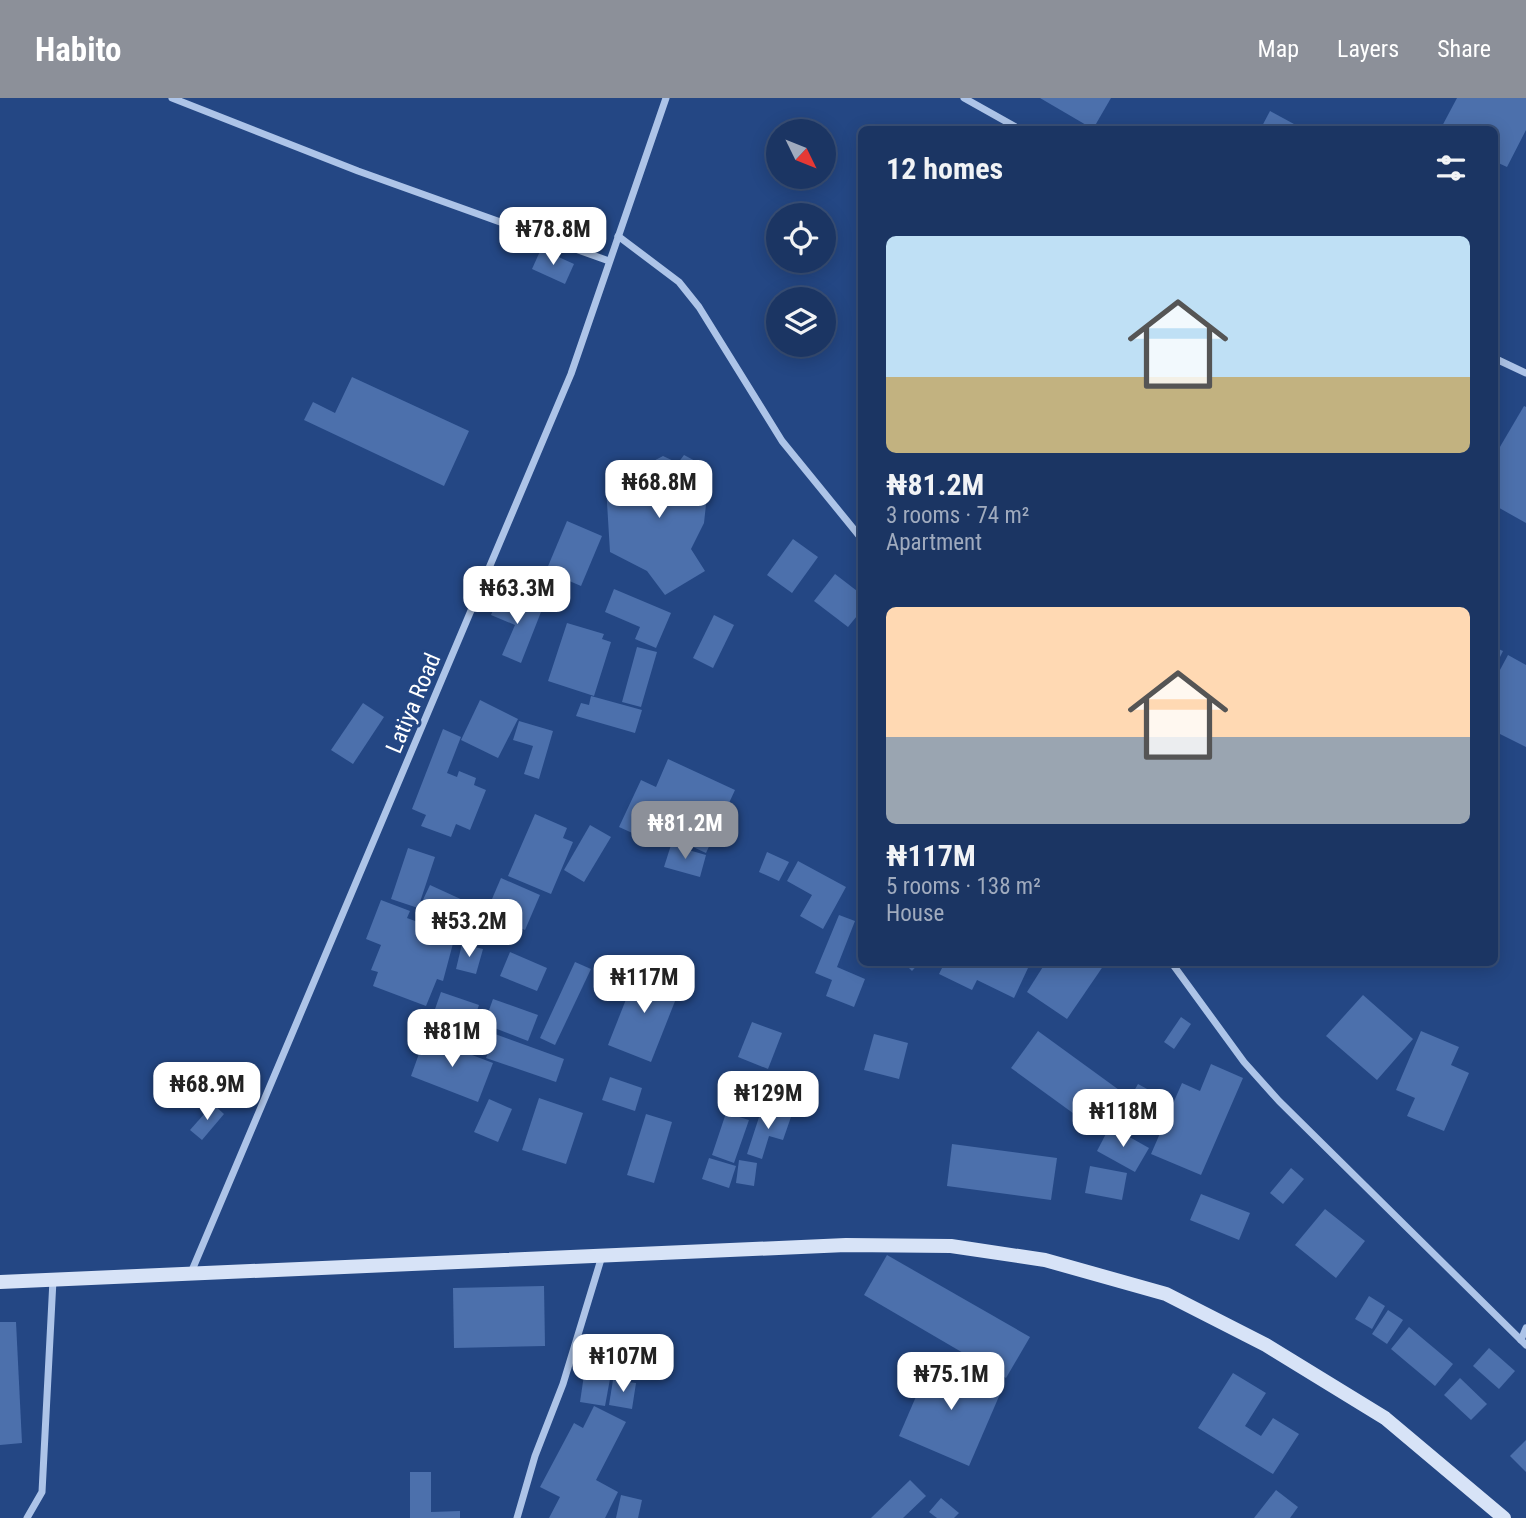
<!DOCTYPE html>
<meta charset="utf-8">
<style>
body{margin:0;font-family:"Roboto Condensed",sans-serif;background:#243d69;color:#f1f3f6;height:100vh;display:flex;flex-direction:column;font-size:26px;white-space:nowrap}
*{box-sizing:border-box;margin:0}
p{font-size:23px;color:#a0abbe}
.icon{flex:none;width:38px;height:38px;fill:none;stroke:currentColor;stroke-width:2;stroke-linecap:round;stroke-linejoin:round}
.map{position:relative;flex:1;overflow:hidden}
.side{position:absolute;left:858px;top:28px;width:640px;height:840px;display:flex;flex-direction:column;background:#1b3563;border-radius:10px;box-shadow:0 4px 18px #0003,0 0 0 2px #395078}
.side>*{flex:none}
.needle{width:46px;rotate:133deg}
.fabs{position:absolute;left:766px;top:21px;display:grid;gap:14px}
.fabs a{display:grid;place-items:center;width:70px;height:70px;border-radius:50%;background:#1b3563;box-shadow:0 4px 18px #0003,0 0 0 2px #395078;font-size:35px}
.price{position:absolute;translate:-50% -60px;padding:0 16px;border-radius:14px;background:#fff;color:#222;font-size:23px;line-height:46px;filter:drop-shadow(0 2px 4px #0008)}
.price::after{content:'';position:absolute;left:50%;top:42px;width:21px;height:16px;margin-left:-10px;background:inherit;clip-path:polygon(0 0,100% 0,50% 100%)}
.price.selected{background:#8c9099;color:#fff}
ul{padding:0;list-style:none}
li{display:grid;align-content:center;gap:14px;height:371px;padding:0 28px}
li span{display:grid;place-items:center;height:217px;border-radius:10px;color:#555}
li>.icon{margin-inline-start:auto}
span .icon{width:126px;height:126px;fill:#fffc;stroke-width:1}
li b{font-size:30px}
h2{display:flex;justify-content:space-between;align-items:center;height:84px;padding:0 28px;font-size:30px}
header{display:flex;align-items:center;gap:42px;box-sizing:border-box;height:98px;padding:0 35px;background:#8c9099;color:#fff}
header strong{font-size:33px}
nav{display:flex;gap:38px;margin-inline-start:auto;font-size:24px}
.map>svg:first-child{display:block}
.building{fill:#4c70ac}
.lines{fill:none;stroke-linecap:round;stroke-linejoin:round}
.street{stroke:#adc4e8;stroke-width:7}
.secondary{stroke:#d7e3f7;stroke-width:14}
.labels{text-anchor:middle;stroke-width:6;stroke-linejoin:round;paint-order:stroke}
.street-label{font-size:23px;fill:#fff;stroke:#244784}
</style>
<header>
<strong>Habito</strong>
<nav><a>Map</a><a>Layers</a><a>Share</a></nav>
</header>
<div class="map">
<svg width="1526" height="1420" viewBox="0 0 1526 1420">
<rect width="100%" height="100%" fill="#244784"/>
<g class="building">
<polygon points="1040,0 1111,0 1093,31"/>
<polygon points="1457,0 1526,0 1526,32 1507,69 1494,63 1494,32 1440,32"/>
<polygon points="1270,13 1305,32 1260,32"/>
<polygon points="541,151 574,166 565,186 532,171"/>
<polygon points="352,279 469,333 444,388 304,322 313,304 335,315"/>
<polygon points="1524,308 1526,309 1526,425 1494,407 1494,359"/>
<polygon points="684,357 699,365 696,373 708,388 704,425 691,451 705,473 665,497 647,473 610,454 606,388 663,358 678,365"/>
<polygon points="567,423 602,438 581,488 546,473"/>
<polygon points="793,441 818,459 792,495 767,477"/>
<polygon points="835,476 861,496 861,513 848,529 814,503"/>
<polygon points="614,491 671,515 656,550 635,541 640,529 605,514"/>
<polygon points="499,498 541,514 521,565 502,557 515,527 491,517"/>
<polygon points="714,517 734,527 713,570 693,560"/>
<polygon points="567,525 604,536 602,541 611,544 594,598 548,583"/>
<polygon points="637,549 657,554 641,609 622,604"/>
<polygon points="1494,549 1503,553 1494,571"/>
<polygon points="1508,557 1526,567 1526,649 1494,633 1494,583"/>
<polygon points="591,598 642,612 635,635 576,618 581,605 589,607"/>
<polygon points="480,602 518,621 498,660 461,642"/>
<polygon points="363,605 384,619 353,666 331,652"/>
<polygon points="519,623 553,633 539,681 524,676 533,648 513,642"/>
<polygon points="443,631 461,639 447,675 457,679 459,673 476,680 474,687 486,692 470,732 456,726 451,739 421,728 426,717 412,711"/>
<polygon points="668,661 735,692 706,755 676,741 689,712 678,706 659,747 619,729 641,682 656,689"/>
<polygon points="535,716 567,730 563,740 573,744 551,796 508,778"/>
<polygon points="590,727 611,739 584,784 564,772"/>
<polygon points="671,747 706,757 700,779 664,769"/>
<polygon points="408,750 435,759 418,810 391,801"/>
<polygon points="767,754 789,764 779,783 759,774"/>
<polygon points="798,763 846,789 823,831 800,818 812,797 787,783"/>
<polygon points="501,780 540,797 525,832 486,815"/>
<polygon points="430,787 478,809 465,838 445,829 449,819 421,806"/>
<polygon points="381,802 410,813 407,820 455,838 443,883 437,881 426,908 373,888 378,874 371,872 381,847 366,841"/>
<polygon points="839,817 855,823 837,869 865,881 854,909 826,898 832,882 815,875"/>
<polygon points="462,846 483,851 476,876 456,871"/>
<polygon points="510,854 547,870 537,893 500,878"/>
<polygon points="575,864 591,871 555,947 540,940"/>
<polygon points="903,864 920,864 912,873"/>
<polygon points="945,864 1015,864 1028,870 1014,900 977,882 972,892 939,876"/>
<polygon points="1046,864 1106,864 1067,921 1027,894"/>
<polygon points="638,871 681,888 651,964 608,947"/>
<polygon points="441,894 479,907 466,944 428,931"/>
<polygon points="1363,897 1413,941 1377,982 1326,938"/>
<polygon points="493,901 538,917 528,943 484,926"/>
<polygon points="1181,919 1191,926 1174,951 1164,944"/>
<polygon points="752,924 782,935 768,971 738,959"/>
<polygon points="1038,933 1126,997 1099,1034 1011,970"/>
<polygon points="1421,933 1459,949 1451,967 1469,975 1444,1033 1407,1018 1415,1000 1396,992"/>
<polygon points="495,936 564,961 556,984 486,960"/>
<polygon points="874,936 908,945 899,981 864,972"/>
<polygon points="425,939 493,965 478,1004 411,978"/>
<polygon points="1211,966 1243,980 1201,1077 1151,1056 1182,985 1200,993"/>
<polygon points="610,979 642,990 635,1013 602,1002"/>
<polygon points="1138,986 1169,1003 1157,1025 1144,1018 1132,1038 1114,1028"/>
<polygon points="539,1000 583,1015 566,1066 522,1052"/>
<polygon points="489,1001 512,1011 498,1044 474,1034"/>
<polygon points="213,1006 224,1016 202,1042 190,1032"/>
<polygon points="762,1010 791,1019 783,1042 769,1038 762,1061 747,1056"/>
<polygon points="726,1015 749,1022 734,1065 712,1057"/>
<polygon points="646,1016 672,1024 654,1085 627,1077"/>
<polygon points="1110,1028 1149,1050 1135,1074 1097,1053"/>
<polygon points="952,1046 1057,1060 1051,1102 947,1088"/>
<polygon points="709,1060 736,1068 729,1090 702,1081"/>
<polygon points="739,1062 757,1065 754,1088 736,1085"/>
<polygon points="1090,1068 1127,1075 1122,1102 1085,1095"/>
<polygon points="1291,1070 1304,1081 1283,1106 1270,1095"/>
<polygon points="1201,1096 1250,1115 1239,1142 1190,1122"/>
<polygon points="1325,1111 1365,1143 1336,1180 1295,1147"/>
<polygon points="887,1157 1030,1239 1006,1280 864,1197"/>
<polygon points="544,1188 545,1248 454,1250 453,1190"/>
<polygon points="1369,1198 1385,1208 1372,1231 1355,1221"/>
<polygon points="1388,1212 1403,1222 1387,1246 1372,1236"/>
<polygon points="0,1224 16,1224 22,1345 0,1347"/>
<polygon points="1409,1229 1453,1266 1435,1288 1391,1251"/>
<polygon points="1489,1250 1515,1273 1499,1291 1473,1268"/>
<polygon points="933,1259 1003,1289 969,1368 899,1338"/>
<polygon points="1233,1275 1266,1295 1245,1328 1261,1338 1273,1320 1299,1336 1273,1376 1198,1330"/>
<polygon points="584,1277 610,1281 605,1308 580,1304"/>
<polygon points="1460,1280 1487,1306 1471,1322 1444,1297"/>
<polygon points="613,1282 636,1285 632,1311 609,1307"/>
<polygon points="594,1308 626,1324 596,1382 618,1394 605,1420 549,1420 560,1399 540,1389 574,1325 583,1330"/>
<polygon points="1526,1342 1526,1374 1510,1358"/>
<polygon points="410,1374 431,1374 431,1414 460,1413 460,1420 410,1420"/>
<polygon points="910,1382 926,1398 903,1420 871,1420"/>
<polygon points="1276,1392 1298,1409 1290,1420 1254,1420"/>
<polygon points="621,1397 642,1402 638,1420 616,1420"/>
<polygon points="941,1400 959,1415 954,1420 937,1420 929,1414"/>
</g>
<g class="lines">
<g class="street">
<polyline points="172,0 358,73 609,163"/>
<polyline points="964,0 1021,32"/>
<polyline points="618,138 679,184 699,209 782,343 861,440"/>
<polyline points="1494,260 1526,275"/>
<polyline points="1171,864 1244,964 1279,1003 1526,1247"/>
<polyline points="190,1177 571,276 666,0"/>
<polyline points="1521,1242 1526,1230"/>
<polyline points="27,1420 42,1394 53,1182"/>
<polyline points="517,1420 535,1358 563,1286 602,1158"/>
</g>
<polyline class="secondary" points="0,1184 846,1147 951,1148 1045,1162 1166,1196 1266,1247 1385,1320 1504,1420"/>
</g>
<g class="labels">
<g class="street-label">
<text transform="translate(413 605) rotate(-67)" y="8">Latiya Road</text>
</g>
</g>
</svg>
<div class="fabs">
<a><svg class="needle" viewBox="-14 -14 28 28"><path d="M0-13l5 13h-10z" fill="#e53935"/><path d="M0 13l5-13h-10z" fill="#a0abbe"/></svg></a>
<a><svg class="icon" aria-label="locate" viewBox="0 0 24 24"><circle cx="12" cy="12" r="6"/><path d="M12 2v4M12 18v4M2 12h4M18 12h4"/></svg></a>
<a><svg class="icon" aria-label="layers" viewBox="0 0 24 24"><path d="M12 4l9 5-9 5-9-5zM3 14l9 5 9-5"/></svg></a>
</div>
<b class="price" style="left:553px;top:169px">₦78.8M</b>
<b class="price" style="left:659px;top:422px">₦68.8M</b>
<b class="price" style="left:517px;top:528px">₦63.3M</b>
<b class="price selected" style="left:685px;top:763px">₦81.2M</b>
<b class="price" style="left:469px;top:861px">₦53.2M</b>
<b class="price" style="left:644px;top:917px">₦117M</b>
<b class="price" style="left:452px;top:971px">₦81M</b>
<b class="price" style="left:207px;top:1024px">₦68.9M</b>
<b class="price" style="left:768px;top:1033px">₦129M</b>
<b class="price" style="left:1123px;top:1051px">₦118M</b>
<b class="price" style="left:623px;top:1296px">₦107M</b>
<b class="price" style="left:951px;top:1314px">₦75.1M</b>
<section class="side">
<h2>12 homes<svg class="icon" aria-label="filters" viewBox="0 0 24 24"><path d="M4 7h16M4 17h16"/><circle cx="9" cy="7" r="2"/><circle cx="15" cy="17" r="2"/></svg></h2>
<ul>
<li><span style="background:linear-gradient(#bfe0f5 65%,#c2b280 0)"><svg class="icon" aria-label="home" viewBox="0 0 24 24"><path d="M3 11l9-7 9 7M6 9v11h12V9"/></svg></span><div><b>₦81.2M</b><p>3 rooms · 74 m²</p><p>Apartment</p></div></li>
<li><span style="background:linear-gradient(#ffd9b3 60%,#9aa5b1 0)"><svg class="icon" aria-label="home" viewBox="0 0 24 24"><path d="M3 11l9-7 9 7M6 9v11h12V9"/></svg></span><div><b>₦117M</b><p>5 rooms · 138 m²</p><p>House</p></div></li>
</ul>
</section>
</div>
